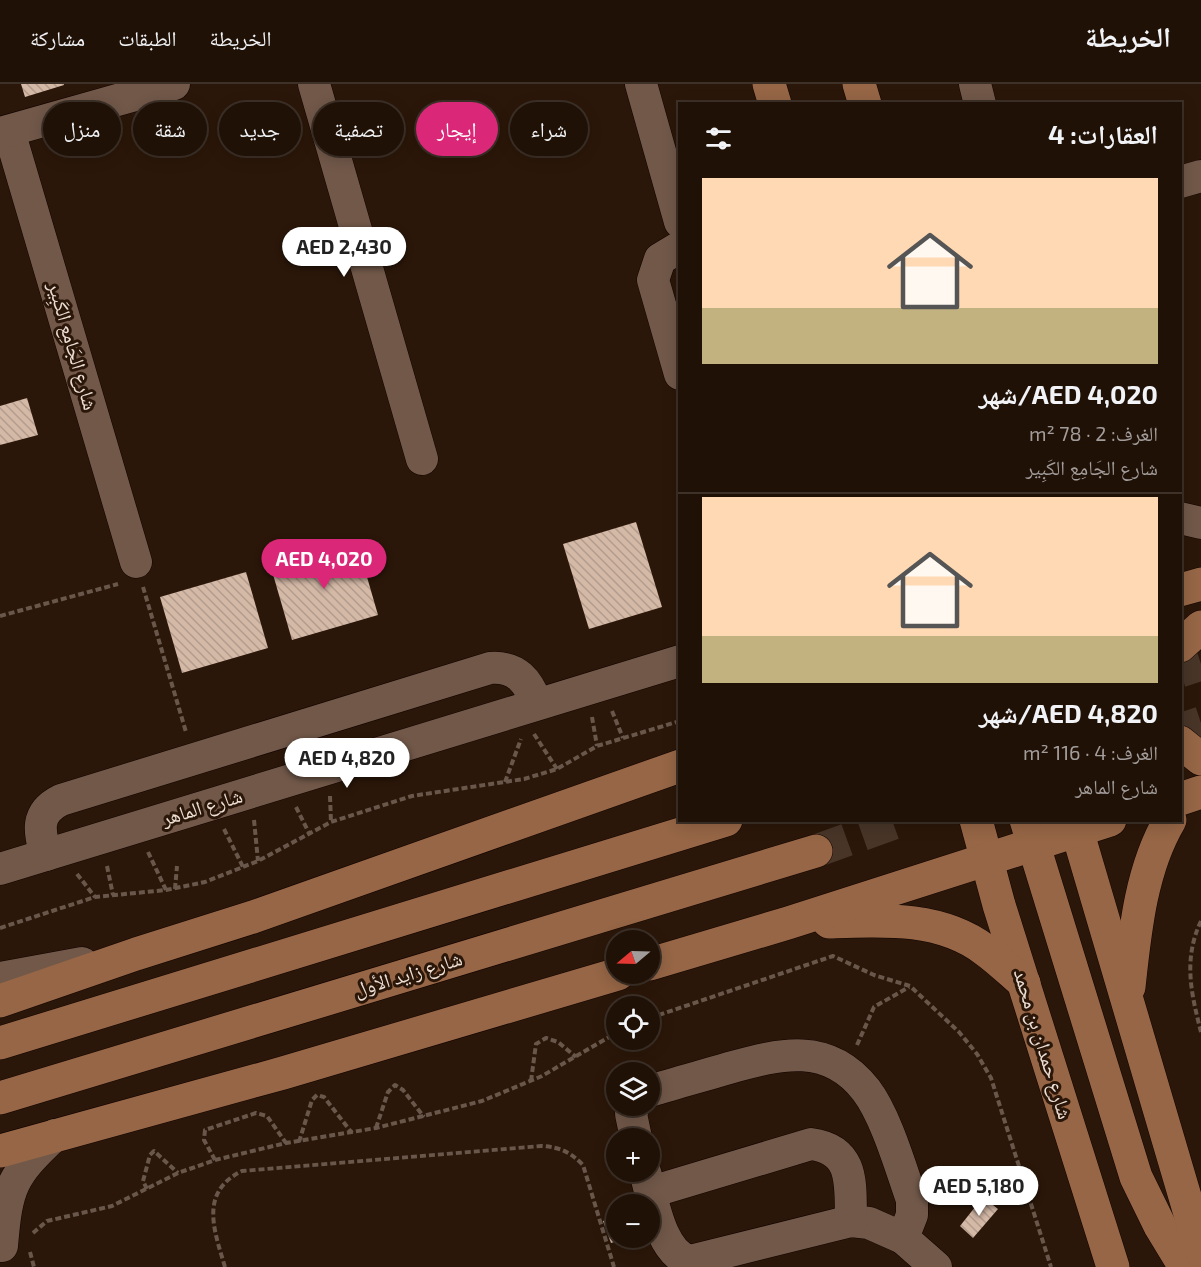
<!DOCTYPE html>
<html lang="ar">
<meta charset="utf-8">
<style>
body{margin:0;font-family:"Exo 2","Noto Naskh Arabic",sans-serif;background:#281a11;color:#f1f3f6;direction:rtl;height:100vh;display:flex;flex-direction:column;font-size:22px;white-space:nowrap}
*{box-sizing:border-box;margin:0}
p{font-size:20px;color:#a29d9b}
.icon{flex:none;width:33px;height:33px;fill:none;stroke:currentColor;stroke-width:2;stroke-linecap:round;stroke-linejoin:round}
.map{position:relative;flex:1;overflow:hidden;direction:ltr}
.side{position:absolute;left:678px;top:18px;width:504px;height:720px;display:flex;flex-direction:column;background:#201107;border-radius:0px;box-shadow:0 3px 15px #0003,0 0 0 2px #3d3128;direction:rtl}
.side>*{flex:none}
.hud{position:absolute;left:18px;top:18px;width:570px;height:54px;direction:rtl;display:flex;gap:12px}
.needle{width:39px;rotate:251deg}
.buttons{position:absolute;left:606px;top:846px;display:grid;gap:12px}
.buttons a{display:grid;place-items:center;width:54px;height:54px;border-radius:50%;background:#201107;box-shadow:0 3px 15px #0003,0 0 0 2px #3d3128;font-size:30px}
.price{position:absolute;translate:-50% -51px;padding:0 14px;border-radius:21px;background:#fff;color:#222;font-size:20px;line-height:39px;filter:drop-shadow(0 2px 3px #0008)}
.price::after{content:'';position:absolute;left:50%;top:36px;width:18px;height:14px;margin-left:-9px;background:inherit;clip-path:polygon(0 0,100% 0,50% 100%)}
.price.on{background:#db2777;color:#fff}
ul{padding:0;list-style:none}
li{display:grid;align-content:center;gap:12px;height:318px;padding:0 24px}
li+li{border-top:2px solid #3d3128}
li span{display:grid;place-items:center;height:186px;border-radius:0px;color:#555}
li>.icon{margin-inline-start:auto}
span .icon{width:108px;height:108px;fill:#fffc;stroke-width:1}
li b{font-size:26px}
h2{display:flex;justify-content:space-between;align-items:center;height:72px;padding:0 24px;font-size:26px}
.tag{padding:0 21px;border-radius:27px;background:#201107;box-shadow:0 3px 15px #0003,0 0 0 2px #3d3128;font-size:21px;line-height:54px}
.tag.on{background:#db2777;color:#fff}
header{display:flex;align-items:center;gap:36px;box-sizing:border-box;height:84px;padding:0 30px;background:#201107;border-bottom:2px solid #3d3128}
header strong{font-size:28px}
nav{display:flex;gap:33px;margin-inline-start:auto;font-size:21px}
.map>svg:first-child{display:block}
.building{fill:url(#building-back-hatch)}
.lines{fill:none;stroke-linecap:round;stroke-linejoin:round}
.major-tunnel{stroke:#483528;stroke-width:33;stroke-dasharray:33 16;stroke-linecap:butt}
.minor-casing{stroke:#120300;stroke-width:33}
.major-casing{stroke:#120300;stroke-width:34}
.path{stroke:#69574b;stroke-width:4;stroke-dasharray:6 3;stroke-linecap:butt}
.minor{stroke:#715849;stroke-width:32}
.major{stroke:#966646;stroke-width:33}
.labels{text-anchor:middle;stroke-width:6;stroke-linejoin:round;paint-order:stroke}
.street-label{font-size:20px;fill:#eddfd5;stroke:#2b1709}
</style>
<header>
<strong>الخريطة</strong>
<nav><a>الخريطة</a><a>الطبقات</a><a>مشاركة</a></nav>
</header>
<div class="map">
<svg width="1201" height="1183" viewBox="0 0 1201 1183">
<defs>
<pattern id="building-back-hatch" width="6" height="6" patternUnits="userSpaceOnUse" patternTransform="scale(1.5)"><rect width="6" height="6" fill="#d5b9a7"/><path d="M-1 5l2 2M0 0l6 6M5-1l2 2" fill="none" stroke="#b29c8d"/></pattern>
</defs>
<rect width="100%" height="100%" fill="#2b1709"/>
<g class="building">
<polygon points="21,0 64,0 64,1 25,13"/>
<polygon points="27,314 38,351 0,361 0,322"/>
<polygon points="636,438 662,523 589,545 563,460"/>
<polygon points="356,455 378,531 292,556 270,480"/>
<polygon points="246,488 268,564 182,589 160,513"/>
<polygon points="983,1113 998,1125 973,1154 960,1142"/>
<polygon points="616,1133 616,1154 626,1154 611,1159 603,1137"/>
</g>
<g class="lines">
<g class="major-tunnel">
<polyline points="1180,587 1201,580"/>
<polyline points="1180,646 1201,639"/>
<polyline points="816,767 902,736"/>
</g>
<defs>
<g id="minor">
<polyline points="314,0 422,375"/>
<polyline points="641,0 680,138"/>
<polyline points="975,0 980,20"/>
<polyline points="9,47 136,478"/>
<polyline points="0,49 174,0"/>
<polyline points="1180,98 1201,92"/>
<polyline points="680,163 660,175 653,196 680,290"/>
<polyline points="1180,434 1201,439"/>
<path d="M46,771C39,747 35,729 61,716L490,584C517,582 528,597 537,620"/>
<polyline points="0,785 680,577"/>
<polyline points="0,894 82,879"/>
<polyline points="634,1022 631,1030 636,1054"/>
<path d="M645,1088C653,1115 660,1169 690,1177L851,1137L869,1139L903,1154L912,1131V1116C901,1085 886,1032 866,1006C828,957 780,970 729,984C702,992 676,999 650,1007"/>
<path d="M651,1108L811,1060C856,1066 850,1102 851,1137"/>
<polyline points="903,1154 936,1183"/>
<path d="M2,1162C7,1103 11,1092 55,1051"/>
</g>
<g id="major">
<polyline points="769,0 775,20"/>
<polyline points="859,0 865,20"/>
<polyline points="1180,506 1201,500"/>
<polyline points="1180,562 1201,543"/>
<polyline points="1180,658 1201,675"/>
<polyline points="1180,715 1201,708"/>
<polyline points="976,736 999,821 1113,1183"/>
<polyline points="1026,736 1136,1093 1160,1142 1185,1183"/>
<polyline points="1074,736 1201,1167"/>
<path d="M829,838C882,836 940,832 985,866C999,876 1011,888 1024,899"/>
<polyline points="650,880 788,839 1110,736"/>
<path d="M1129,903C1135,847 1141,785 1170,736"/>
<polyline points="0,917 136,870 253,833 680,682"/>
<polyline points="0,959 726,736"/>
<polyline points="0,1014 816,767"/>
<polyline points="0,1067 283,989 618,890"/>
</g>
</defs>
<use href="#minor" class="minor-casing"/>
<use href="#major" class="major-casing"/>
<g class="path">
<polyline points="143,503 186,648"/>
<polyline points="0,532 118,500"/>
<polyline points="612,627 623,654"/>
<polyline points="592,633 597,662"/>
<polyline points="534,650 557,685"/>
<polyline points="505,698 521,655"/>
<polyline points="330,712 331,738"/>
<polyline points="296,723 309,749"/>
<polyline points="254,736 258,777"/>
<polyline points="224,745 243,783"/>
<polyline points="148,768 166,806"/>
<polyline points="107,782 113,811"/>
<polyline points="77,790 95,813"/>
<polyline points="175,805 177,782"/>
<path d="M1201,837C1183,875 1191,909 1201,948"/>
<polyline points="0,844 95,813 166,806 205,798 258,777 331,738 412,712 524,695 557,685 597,662 680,637"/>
<polyline points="650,934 833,872 874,891 910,902 959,948 977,970 991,994 1051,1183"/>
<polyline points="857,961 874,923 909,903"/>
<polyline points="531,997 536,960 546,954 558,958 576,973"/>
<polyline points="376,1044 388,1008 395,1001 403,1006 424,1033"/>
<polyline points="299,1058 312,1016 317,1011 324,1013 352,1049"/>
<polyline points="215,1076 204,1056 205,1046 256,1029 267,1032 286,1059"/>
<polyline points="147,1105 143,1097 150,1071 154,1067 178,1089"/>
<polyline points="33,1149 47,1137 112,1122 178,1089 215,1076 286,1059 376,1044 482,1017 542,992 616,949"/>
<polyline points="30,1168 34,1183"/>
<path d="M225,1183C214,1146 199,1108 242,1087L541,1062C560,1063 570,1068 583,1081L614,1183"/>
</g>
<use href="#minor" class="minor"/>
<use href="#major" class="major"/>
</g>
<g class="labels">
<g class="street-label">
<text transform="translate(73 262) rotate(74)" y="7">شارع الجَامِع الكَبِير</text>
<text transform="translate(202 723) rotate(-17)" y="7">شارع الماهر</text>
<text transform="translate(408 890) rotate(-17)" y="7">شارع زايد الأول</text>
<text transform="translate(1043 960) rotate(73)" y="7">شارع حمدان بن محمد</text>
</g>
</g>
</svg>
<div class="buttons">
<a><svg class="needle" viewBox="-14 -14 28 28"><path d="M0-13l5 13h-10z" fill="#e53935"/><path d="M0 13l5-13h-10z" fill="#a29d9b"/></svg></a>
<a><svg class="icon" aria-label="locate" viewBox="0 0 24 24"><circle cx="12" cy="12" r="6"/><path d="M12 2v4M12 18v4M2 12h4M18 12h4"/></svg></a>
<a><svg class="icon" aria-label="layers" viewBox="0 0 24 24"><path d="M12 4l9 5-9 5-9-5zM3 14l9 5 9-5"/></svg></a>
<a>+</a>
<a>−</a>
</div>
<b class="price" style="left:344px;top:194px">AED 2,430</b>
<b class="price on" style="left:324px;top:506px">AED 4,020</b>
<b class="price" style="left:347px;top:705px">AED 4,820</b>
<b class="price" style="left:979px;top:1133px">AED 5,180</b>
<div class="hud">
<a class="tag">شراء</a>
<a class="tag on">إيجار</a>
<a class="tag">تصفية</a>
<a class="tag">جديد</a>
<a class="tag">شقة</a>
<a class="tag">منزل</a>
</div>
<section class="side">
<h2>العقارات: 4<svg class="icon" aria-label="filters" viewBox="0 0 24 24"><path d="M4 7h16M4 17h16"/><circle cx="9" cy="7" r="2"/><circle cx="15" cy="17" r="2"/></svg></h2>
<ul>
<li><span style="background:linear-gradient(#ffd9b3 70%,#c2b280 0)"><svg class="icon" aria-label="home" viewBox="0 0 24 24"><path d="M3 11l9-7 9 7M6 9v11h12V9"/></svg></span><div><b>AED 4,020/شهر</b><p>الغرف: 2 · 78 m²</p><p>شارع الجَامِع الكَبِير</p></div></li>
<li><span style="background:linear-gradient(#ffd9b3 75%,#c2b280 0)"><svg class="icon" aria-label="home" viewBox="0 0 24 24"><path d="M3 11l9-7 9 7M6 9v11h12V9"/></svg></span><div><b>AED 4,820/شهر</b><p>الغرف: 4 · 116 m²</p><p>شارع الماهر</p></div></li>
</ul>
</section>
</div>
